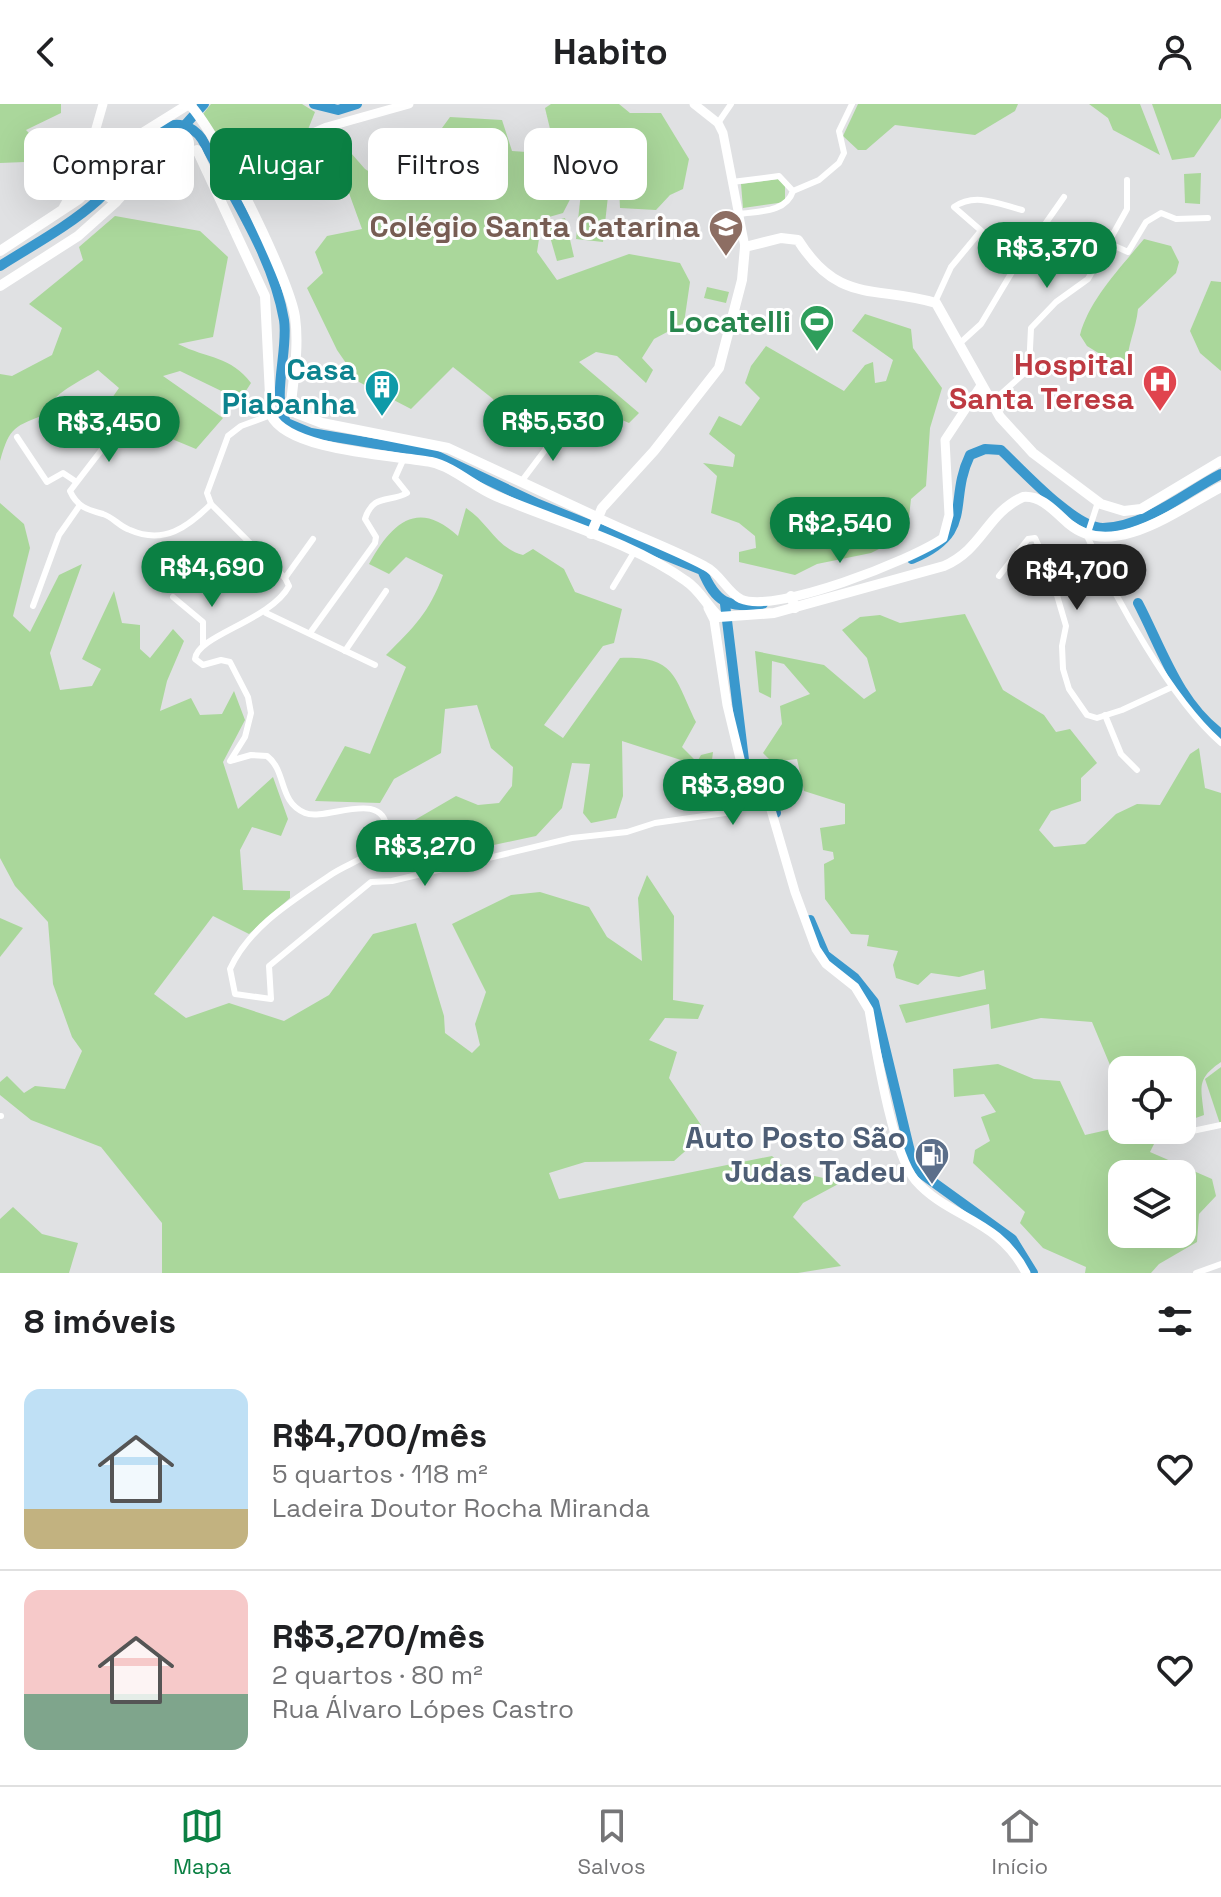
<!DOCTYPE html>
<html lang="pt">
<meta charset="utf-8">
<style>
body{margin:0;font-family:"Space Grotesk",sans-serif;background:#f6f6f6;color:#202124;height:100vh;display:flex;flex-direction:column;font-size:30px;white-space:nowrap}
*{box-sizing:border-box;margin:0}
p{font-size:26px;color:#757577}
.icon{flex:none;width:44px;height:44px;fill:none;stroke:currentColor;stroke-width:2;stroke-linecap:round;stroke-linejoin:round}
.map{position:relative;height:1169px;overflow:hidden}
.side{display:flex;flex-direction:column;background:#fff;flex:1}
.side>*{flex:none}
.banner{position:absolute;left:24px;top:24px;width:800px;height:72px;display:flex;gap:16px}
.buttons{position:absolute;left:1108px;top:952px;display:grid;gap:16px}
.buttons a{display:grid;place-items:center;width:88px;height:88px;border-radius:16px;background:#fff;box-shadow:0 8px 32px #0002;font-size:40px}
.price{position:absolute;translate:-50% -68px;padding:0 18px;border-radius:28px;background:#0b8043;color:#fff;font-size:26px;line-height:52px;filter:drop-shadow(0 2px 4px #0008)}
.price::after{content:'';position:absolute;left:50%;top:48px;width:24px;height:18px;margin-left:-12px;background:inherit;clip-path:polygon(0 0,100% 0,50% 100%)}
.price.current{background:#222;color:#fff}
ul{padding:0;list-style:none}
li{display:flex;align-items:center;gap:24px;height:200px;padding:0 24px}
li+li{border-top:2px solid #e0e0e0}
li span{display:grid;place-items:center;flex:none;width:224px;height:160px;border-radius:16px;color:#555}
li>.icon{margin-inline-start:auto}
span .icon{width:96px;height:96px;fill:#fffc;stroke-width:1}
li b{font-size:34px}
h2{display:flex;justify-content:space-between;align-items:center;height:96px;padding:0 24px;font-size:34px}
.chip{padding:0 28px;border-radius:16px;background:#fff;box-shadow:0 8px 32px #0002;font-size:28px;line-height:72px}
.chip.current{background:#0b8043;color:#fff}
header{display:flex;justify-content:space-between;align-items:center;height:104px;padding:0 24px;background:#fff;font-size:36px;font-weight:600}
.dock{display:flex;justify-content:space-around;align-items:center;height:112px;border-top:2px solid #e0e0e0;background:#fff;font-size:22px;color:#757577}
.dock a{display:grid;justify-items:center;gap:4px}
.dock .current{color:#0b8043}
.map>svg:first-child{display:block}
.green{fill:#aad79b;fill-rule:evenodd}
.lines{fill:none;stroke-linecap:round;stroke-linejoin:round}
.river{stroke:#3a98cd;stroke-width:10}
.street{stroke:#fff;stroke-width:6}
.secondary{stroke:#fff;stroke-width:9}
.primary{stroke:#fff;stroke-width:10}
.labels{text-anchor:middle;stroke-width:6;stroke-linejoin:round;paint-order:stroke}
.education-label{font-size:30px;font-weight:bold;fill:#785e54;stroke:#fff;text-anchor:end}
.leisure-label{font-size:30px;font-weight:bold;fill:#27864d;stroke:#fff;text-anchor:end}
.health-label{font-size:30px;font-weight:bold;fill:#be3a42;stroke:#fff;text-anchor:end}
.culture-label{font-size:30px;font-weight:bold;fill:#0d838f;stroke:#fff;text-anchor:end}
.service-label{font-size:30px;font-weight:bold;fill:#4e5e75;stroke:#fff;text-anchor:end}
</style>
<header><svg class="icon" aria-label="back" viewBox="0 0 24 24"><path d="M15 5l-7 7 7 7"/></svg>Habito<svg class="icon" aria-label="person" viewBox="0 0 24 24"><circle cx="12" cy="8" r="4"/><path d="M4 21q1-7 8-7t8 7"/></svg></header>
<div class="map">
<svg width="1221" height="1169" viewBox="0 0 1221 1169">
<rect width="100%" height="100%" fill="#e0e1e3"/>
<g class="green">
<polygon points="0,0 61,0 61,9 26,26 36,36 25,58 0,59"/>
<polygon points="211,0 302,0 315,8 307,28 231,60 203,10"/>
<polygon points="551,0 619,0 630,9 661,9 689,55 683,85 670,91 656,106 620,104 619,83 599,68 579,78 563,109 542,115 537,148 557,176 629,150 680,159 690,178 684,219 654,235 642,254 653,266 646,279 617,252 596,248 579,258 639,309 629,319 583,299 561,319 527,312 506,319 493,295 453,263 411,305 359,278 337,246 307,184 323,169 315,148 327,132 362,125 345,78 323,65 351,49 365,65 401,88 462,45 442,24 450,13 502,16 512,47 556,50 545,4"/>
<polygon points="858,0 1018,0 1015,7 975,31 895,21 866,46 858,46 843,32"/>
<polygon points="1089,0 1140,0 1160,51 1113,26 1108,14"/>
<polygon points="1152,0 1221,0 1221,14 1194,53 1172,56"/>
<polygon points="1201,69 1200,100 1185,99 1184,70"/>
<polygon points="778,75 785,80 785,98 743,104 741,80"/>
<polygon points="581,88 608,92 603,138 576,135"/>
<path d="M115,112L200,127L228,153L213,233L178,240C208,255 231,252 251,279L240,296L180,267L163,272L223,314L196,345L155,328L149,344L133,328L117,337L100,328L105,304L119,284L98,266C82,277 50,289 46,310C15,323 10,321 0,357V270L12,272L52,251L62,224L29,200L83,156L79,143Z"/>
<polygon points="565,114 574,153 557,157 546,119"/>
<path d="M1144,135L1171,142L1179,158L1176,169L1138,205C1136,226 1126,244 1127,265L1112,263L1113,258L1087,242L1080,231C1089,196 1121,163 1144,135Z"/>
<polygon points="1211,177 1221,178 1221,267 1200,249 1190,227"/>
<polygon points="707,183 729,188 726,199 704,194"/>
<polygon points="865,210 911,225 913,244 942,284 930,324 926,382 911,395 907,431 871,449 817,460 795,471 739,458 739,448 756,444 755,432 739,419 711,409 717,372 703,359 733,363 735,351 709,330 719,312 741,322 760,294 745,279 751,262 766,242 844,287 865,261 873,258 875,279 886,277 893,256 852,227"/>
<polygon points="0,399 24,420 30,444 13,512 30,528 59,471 82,460 50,549 60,586 92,582 101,565 82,555 114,487 122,519 140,521 140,545 150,554 173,525 184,537 167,577 160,607 191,594 200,611 222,610 234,587 245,616 223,658 238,705 273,673 288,715 281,732 252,723 240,746 243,786 290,787 290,794 249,830 213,812 154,890 186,914 229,899 284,917 329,891 373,830 416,819 444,912 445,929 472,949 480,941 475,920 486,888 452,820 511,791 540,788 589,803 607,833 642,857 638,794 647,771 674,812 673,896 704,901 698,915 665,914 649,936 677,948 669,974 701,1021 691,1042 674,1057 585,1058 549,1069 559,1095 772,1052 787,1066 842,1078 803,1099 793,1113 841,1162 798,1169 162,1169 162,1119 101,1043 31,1016 0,991 0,978 7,972 24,989 35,982 65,985 82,947 72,933 53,880 48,818 15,782 0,754"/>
<path d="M466,404C488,418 496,444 523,451L533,445L564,465L575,488L622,505L614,539L603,542L544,621L563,634L620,554C676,552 674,573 696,618L682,643L697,658L701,651L713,648L708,688L701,697L680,694L677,685L681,673L694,669L684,657L622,637L623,692L616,714L591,719L583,709L590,660L572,659L562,704L536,732L386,764L380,758L394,722L413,717L456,692L478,701L499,699L512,682L513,663L491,644L477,601L445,605L441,649L394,675L380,699L315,697L345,642L370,650L406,563L386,551C414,523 429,509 443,471L406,453L389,470L369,460C391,420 417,394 458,432Z"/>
<path d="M965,510L1003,586L1044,611L1056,628L1070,625L1097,659L1081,674V697L1051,707L1039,726L1054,743L1085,740L1116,710L1137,700L1160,701L1190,650L1199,644L1205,684L1221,689V958C1196,975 1201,983 1204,1011L1182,1019V966H1122V1026H1161L1150,1048L1212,1075L1216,1092L1199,1110L1197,1138L1159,1160L1151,1169H1085L1086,1163L1043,1144L1020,1119L1025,1108L973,1059L975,1046L990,1037L981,1013L996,1008L984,990L954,993L953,965L998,960L1034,975L1060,977L1085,1031L1116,1024L1115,973L1092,918L1041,914L991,925L989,900L906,919L899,901L986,885L984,866L959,873L931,869L918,881L896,874L893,861L898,847L867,842L869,831L851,830L825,795L824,760L834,755L833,748L823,746L820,724L845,720V700L804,687L797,655L772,658L763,649L782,620L780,602L810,590L784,560L772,557L771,594L759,588L755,547L824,561L864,595L876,587L867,554L842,526L860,513L880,511L900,519ZM1122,1070H1182V1130H1122Z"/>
<polygon points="0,814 23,824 0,853"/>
<polygon points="1221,963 1221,1020 1220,1020 1205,975"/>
<polygon points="13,1103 42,1130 78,1139 69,1169 0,1169 0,1115"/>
</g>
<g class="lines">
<g class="river">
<polyline points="314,0 338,6 357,0"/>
<polyline points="185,21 204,0"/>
<path d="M0,162C33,141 69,122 98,96C121,75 133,42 160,26C176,16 192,21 202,35C232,92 273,152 284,216C289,245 270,297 287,319L311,329L431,349L538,400L702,466C716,499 727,504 763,500"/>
<path d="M912,455C976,428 947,399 970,351L985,345L1001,346C1022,366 1075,424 1103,424C1145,423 1186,388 1221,370"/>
<path d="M1138,499C1162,545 1178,598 1221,630"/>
<polyline points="725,500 745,664 772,693 776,709"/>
<polyline points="810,816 825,851 855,874 874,898 912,1056 922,1070 1012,1135 1033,1169"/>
</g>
<g class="street">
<polyline points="718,19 731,0"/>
<path d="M732,78L779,72L793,87C786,109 758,107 739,110"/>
<polyline points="793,87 819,76 839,59 844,49 839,27 852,0"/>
<polyline points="1108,139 1128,148 1146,118 1161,109 1176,115 1208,114"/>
<path d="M1000,143L954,103C975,88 999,100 1022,106"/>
<polyline points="935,198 951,163 980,128"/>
<polyline points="959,240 981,220 1015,163 1064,93"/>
<polyline points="992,298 1029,265 1031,224 1056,198 1088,175 1127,105 1127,76"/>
<path d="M79,310L103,344L70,387C77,403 88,406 103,410C113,413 120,423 130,426C164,441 188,423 211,400"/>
<path d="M271,311L241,322L228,332L207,389L211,400L285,474L289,482C270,517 197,531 195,555L203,561L221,556L230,558L248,593L251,609L245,633L230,657L251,651L267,652C287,667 278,698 305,709C326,718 385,683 387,727C377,754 350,757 329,772C292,797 249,823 230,865L235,890L271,895L269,862L371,778L392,777L572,734L627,728L655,719L732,708L749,701L755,693L741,674L743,667"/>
<polyline points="17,333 47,378 63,369 75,377"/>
<polyline points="521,378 563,322"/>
<path d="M1098,398L1087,432C1115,493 1171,596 1221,639"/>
<polyline points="999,472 1028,435 1035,434 1049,464 1066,522 1062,542 1063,565 1069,585 1087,611 1097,614 1122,606 1172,583"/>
<polyline points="285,474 313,435"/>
<polyline points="613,483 633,450"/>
<polyline points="173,493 203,518 203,541"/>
<polyline points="33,502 59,431 80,401"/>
<polyline points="266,509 375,561"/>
<path d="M310,529L375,439L376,433L365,415C373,389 390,399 407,389L395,374L404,354"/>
<polyline points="345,547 386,487"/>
<polyline points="1105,611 1121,650 1137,666"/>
<polyline points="0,1012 1,1012"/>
<polyline points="1164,1033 1221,1021"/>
<polyline points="1196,1169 1221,1160"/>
</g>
<g class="secondary">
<polyline points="694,0 718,19 723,29 745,143"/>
<polyline points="212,73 327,23 409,0"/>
<polyline points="93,82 83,70 103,0"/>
<path d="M599,414C634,431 671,444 705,462C720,469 727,488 741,495C775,510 912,456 943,434L949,411L945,336L980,283"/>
<path d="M708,504L714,516L727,601L743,667L769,699L795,788L816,845L826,860L855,883L869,906C876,945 892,1048 915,1076C949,1115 998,1114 1026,1169"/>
</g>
<g class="primary">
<path d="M189,0C217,28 289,174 295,213C299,242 294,271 291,299L296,309L322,319L448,344L599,414"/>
<polyline points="93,82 116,98"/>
<polyline points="64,103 83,70"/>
<polyline points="0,147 79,95 144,28 189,0"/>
<path d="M0,182L78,132L116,98L153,57L197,46L265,192L271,311C288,347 393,351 431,358C454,363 474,383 496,392C557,418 632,438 686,477C700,486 707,502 719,513L774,509L944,462C983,445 986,410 1023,393C1042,391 1056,409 1069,420C1113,457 1180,404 1221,383"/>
<path d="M591,430L602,404L654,347L719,264L742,176L745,143L781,134L798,136C839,201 875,181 936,199L1000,313L1033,349L1101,400L1124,407L1141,405L1221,357"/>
<polyline points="791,492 795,504"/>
</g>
</g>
<defs>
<symbol id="school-pin" viewBox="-11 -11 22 30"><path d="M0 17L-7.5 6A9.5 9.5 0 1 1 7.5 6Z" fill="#8d6e63" stroke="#fff"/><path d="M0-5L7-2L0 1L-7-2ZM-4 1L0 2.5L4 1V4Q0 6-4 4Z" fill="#fff"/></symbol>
<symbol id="stadium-pin" viewBox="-11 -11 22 30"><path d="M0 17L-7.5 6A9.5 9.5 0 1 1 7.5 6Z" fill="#2e9e5b" stroke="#fff"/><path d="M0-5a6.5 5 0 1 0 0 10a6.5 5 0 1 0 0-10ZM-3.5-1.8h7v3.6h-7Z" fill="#fff"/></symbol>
<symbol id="hospital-pin" viewBox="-11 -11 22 30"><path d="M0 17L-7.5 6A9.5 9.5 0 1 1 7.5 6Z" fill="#e0444e" stroke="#fff"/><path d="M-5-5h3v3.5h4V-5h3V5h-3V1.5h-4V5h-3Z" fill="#fff"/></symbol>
<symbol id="building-pin" viewBox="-11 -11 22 30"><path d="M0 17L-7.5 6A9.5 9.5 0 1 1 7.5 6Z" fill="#0f9aa8" stroke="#fff"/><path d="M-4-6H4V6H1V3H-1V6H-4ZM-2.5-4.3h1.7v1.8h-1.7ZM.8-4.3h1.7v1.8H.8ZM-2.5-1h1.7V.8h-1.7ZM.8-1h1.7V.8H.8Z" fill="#fff"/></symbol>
<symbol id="fuel-pin" viewBox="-11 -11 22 30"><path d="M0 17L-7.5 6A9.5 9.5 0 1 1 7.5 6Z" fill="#5c6f8a" stroke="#fff"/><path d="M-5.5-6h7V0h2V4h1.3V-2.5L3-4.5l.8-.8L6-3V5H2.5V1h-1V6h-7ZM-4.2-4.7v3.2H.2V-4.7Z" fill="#fff"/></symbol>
</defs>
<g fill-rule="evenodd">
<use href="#school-pin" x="706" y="103" width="40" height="54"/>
<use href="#stadium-pin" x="797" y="198" width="40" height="54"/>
<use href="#hospital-pin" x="1140" y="258" width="40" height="54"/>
<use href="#building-pin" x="362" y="263" width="40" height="54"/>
<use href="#fuel-pin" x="912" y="1031" width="40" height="54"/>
</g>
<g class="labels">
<g class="education-label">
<text x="700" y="133">Colégio Santa Catarina</text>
</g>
<g class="leisure-label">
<text x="791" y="228">Locatelli</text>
</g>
<g class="health-label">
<text x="1134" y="271">Hospital<tspan x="1134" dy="34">Santa Teresa</tspan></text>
</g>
<g class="culture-label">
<text x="356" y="276">Casa<tspan x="356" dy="34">Piabanha</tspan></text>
</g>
<g class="service-label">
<text x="906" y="1044">Auto Posto São<tspan x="906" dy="34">Judas Tadeu</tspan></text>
</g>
</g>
</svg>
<div class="buttons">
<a><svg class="icon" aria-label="locate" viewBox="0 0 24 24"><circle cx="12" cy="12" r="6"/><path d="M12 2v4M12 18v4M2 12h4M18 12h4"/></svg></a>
<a><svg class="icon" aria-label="layers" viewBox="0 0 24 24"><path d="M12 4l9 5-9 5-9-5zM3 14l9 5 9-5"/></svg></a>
</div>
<b class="price" style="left:1047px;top:186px">R$3,370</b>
<b class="price" style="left:553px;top:359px">R$5,530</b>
<b class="price" style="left:109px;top:360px">R$3,450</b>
<b class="price" style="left:840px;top:461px">R$2,540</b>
<b class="price" style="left:212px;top:505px">R$4,690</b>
<b class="price current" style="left:1077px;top:508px">R$4,700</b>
<b class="price" style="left:733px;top:723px">R$3,890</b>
<b class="price" style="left:425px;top:784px">R$3,270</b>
<div class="banner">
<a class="chip">Comprar</a>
<a class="chip current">Alugar</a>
<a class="chip">Filtros</a>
<a class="chip">Novo</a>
</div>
</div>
<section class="side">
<h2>8 imóveis<svg class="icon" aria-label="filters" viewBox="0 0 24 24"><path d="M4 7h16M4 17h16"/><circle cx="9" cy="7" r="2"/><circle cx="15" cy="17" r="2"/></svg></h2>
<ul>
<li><span style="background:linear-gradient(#bfe0f5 75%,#c2b280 0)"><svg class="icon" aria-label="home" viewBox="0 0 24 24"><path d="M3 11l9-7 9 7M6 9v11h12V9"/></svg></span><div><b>R$4,700/mês</b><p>5 quartos · 118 m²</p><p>Ladeira Doutor Rocha Miranda</p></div><svg class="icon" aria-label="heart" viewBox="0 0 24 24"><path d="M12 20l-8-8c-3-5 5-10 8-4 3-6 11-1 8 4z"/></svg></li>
<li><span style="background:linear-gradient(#f6c9c9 65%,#7fa58c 0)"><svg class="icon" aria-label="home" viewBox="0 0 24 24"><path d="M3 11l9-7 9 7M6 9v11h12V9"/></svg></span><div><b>R$3,270/mês</b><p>2 quartos · 80 m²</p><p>Rua Álvaro Lópes Castro</p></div><svg class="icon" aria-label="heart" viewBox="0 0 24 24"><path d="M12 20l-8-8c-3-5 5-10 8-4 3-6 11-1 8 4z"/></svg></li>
</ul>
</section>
<nav class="dock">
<a class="current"><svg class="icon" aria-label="map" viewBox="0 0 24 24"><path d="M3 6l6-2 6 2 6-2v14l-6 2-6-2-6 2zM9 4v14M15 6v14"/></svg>Mapa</a>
<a><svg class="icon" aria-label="saved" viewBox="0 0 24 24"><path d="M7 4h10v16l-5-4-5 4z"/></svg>Salvos</a>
<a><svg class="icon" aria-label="home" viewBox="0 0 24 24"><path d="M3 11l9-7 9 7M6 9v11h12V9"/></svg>Início</a>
</nav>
